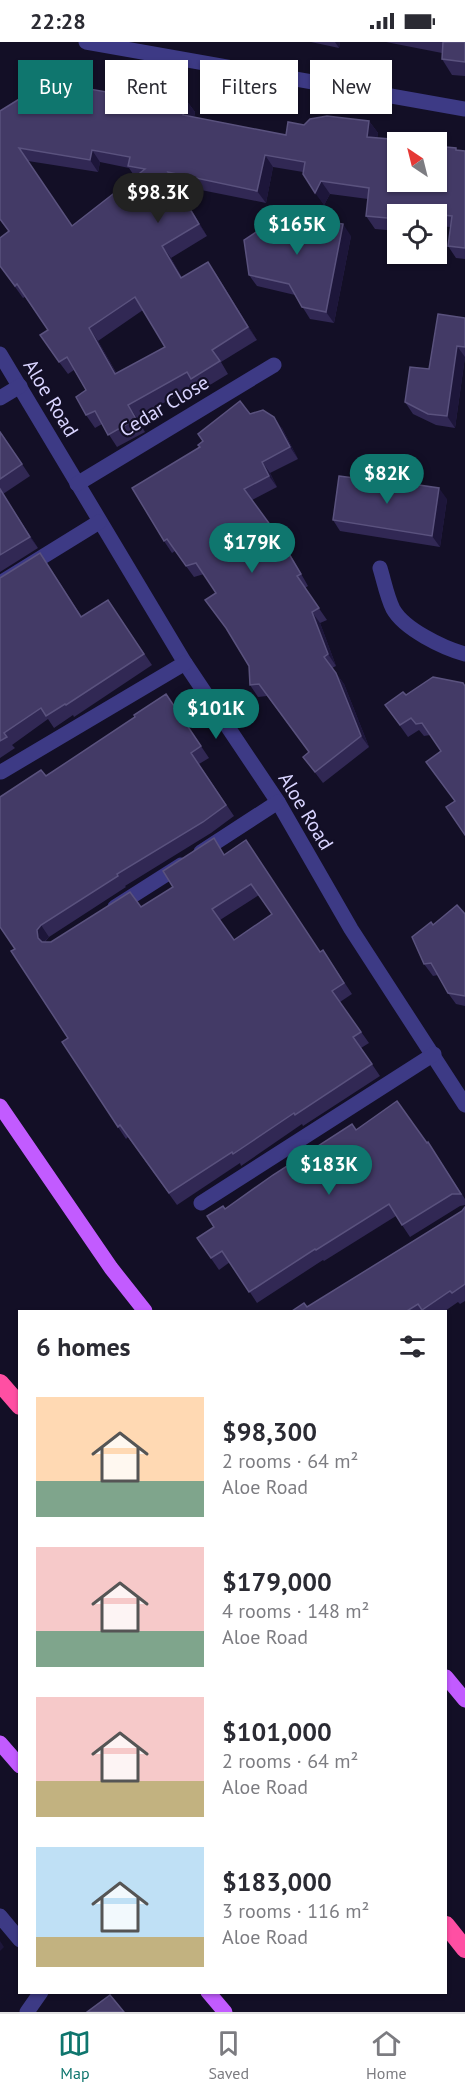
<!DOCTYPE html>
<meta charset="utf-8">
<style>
body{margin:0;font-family:"PT Sans",sans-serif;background:#f2f2f3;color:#2b2b33;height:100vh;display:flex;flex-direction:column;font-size:22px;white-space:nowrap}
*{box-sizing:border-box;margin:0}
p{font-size:20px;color:#7c7c81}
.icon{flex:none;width:33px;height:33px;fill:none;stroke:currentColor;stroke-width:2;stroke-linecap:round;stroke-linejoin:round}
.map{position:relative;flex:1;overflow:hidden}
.drawer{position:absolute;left:18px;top:1268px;width:429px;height:684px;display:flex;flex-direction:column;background:#fff;border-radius:0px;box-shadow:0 2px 4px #0004}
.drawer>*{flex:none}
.hud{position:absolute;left:18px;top:18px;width:429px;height:54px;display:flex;gap:12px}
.needle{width:39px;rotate:325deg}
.fabs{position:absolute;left:387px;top:90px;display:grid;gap:12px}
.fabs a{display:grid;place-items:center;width:60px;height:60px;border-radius:0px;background:#fff;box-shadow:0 2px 4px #0004;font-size:30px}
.price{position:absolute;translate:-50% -51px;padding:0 14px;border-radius:21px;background:#0f766e;color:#fff;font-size:20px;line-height:39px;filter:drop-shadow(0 2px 3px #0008)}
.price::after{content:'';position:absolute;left:50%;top:36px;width:18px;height:14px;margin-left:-9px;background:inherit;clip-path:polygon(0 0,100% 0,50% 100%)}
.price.selected{background:#222;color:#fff}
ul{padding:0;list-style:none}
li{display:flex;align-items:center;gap:18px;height:150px;padding:0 18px}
li span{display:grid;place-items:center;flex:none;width:168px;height:120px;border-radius:0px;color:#555}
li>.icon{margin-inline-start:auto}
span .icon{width:72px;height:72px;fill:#fffc;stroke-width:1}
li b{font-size:26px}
h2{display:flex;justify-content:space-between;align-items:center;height:72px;padding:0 18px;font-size:26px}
.pill{padding:0 21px;border-radius:0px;background:#fff;box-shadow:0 2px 4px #0004;font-size:21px;line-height:54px}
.pill.selected{background:#0f766e;color:#fff}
.status{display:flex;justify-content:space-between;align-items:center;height:42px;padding:0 30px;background:#fff;direction:ltr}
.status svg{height:16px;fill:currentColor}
.tabs{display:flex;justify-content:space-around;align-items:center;height:84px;border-top:2px solid #e1e1e2;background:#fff;font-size:16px;color:#7c7c81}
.tabs a{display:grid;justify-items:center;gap:3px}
.tabs .selected{color:#0f766e}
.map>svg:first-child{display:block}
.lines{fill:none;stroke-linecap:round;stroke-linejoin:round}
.street{stroke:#3d3a85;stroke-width:15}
.primary{stroke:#c25bff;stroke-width:15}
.highway{stroke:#ff4fa3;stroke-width:18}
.wall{fill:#312854;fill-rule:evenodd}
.shaded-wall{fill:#1d163a}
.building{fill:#433a66;stroke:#5a527e;stroke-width:1.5;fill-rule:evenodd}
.labels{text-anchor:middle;stroke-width:4.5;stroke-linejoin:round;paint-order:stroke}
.street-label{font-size:20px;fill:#d9d4ff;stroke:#130f26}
</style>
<div class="status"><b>22:28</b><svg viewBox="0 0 49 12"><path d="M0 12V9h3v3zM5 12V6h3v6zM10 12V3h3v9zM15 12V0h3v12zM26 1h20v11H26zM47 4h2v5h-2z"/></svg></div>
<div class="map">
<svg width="465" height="1970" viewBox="0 0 465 1970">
<rect width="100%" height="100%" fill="#130f26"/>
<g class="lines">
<g class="street">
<polyline points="86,0 465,67"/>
<polyline points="0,312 185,621 278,760 351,887 465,1063"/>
<polyline points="0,356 20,344"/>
<polyline points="77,442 274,323"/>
<path d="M380,526C384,539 387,555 393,567C404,587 443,606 465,612"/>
<polyline points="0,541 99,480"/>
<polyline points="1,730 185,621"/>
<polyline points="201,810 278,760"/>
<polyline points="115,865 181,823"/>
<polyline points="201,1161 434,1012"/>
<polyline points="0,1874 20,1898"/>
<polyline points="27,1970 41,1950"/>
</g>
<g class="primary">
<polyline points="0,1064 111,1226 145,1269"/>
<polyline points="446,1635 465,1658"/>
<polyline points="0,1701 20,1724"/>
<polyline points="208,1950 225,1970"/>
</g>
<g class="highway">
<polyline points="0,1341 20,1364"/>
<polyline points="446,1883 465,1907"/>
</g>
</g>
<g class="wall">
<polygon points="311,0 340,0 339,6"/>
<polygon points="386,0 465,0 465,34 452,33 442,17 442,11"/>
<path d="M118,52L186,58L195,70L194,75L286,93L304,83L369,79L378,91L377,96L398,100L465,109V217L456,216L448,204L451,185L436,184V172H398V189L375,187L366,174L368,157L330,152L324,163L303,130L273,125L266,161L176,143L207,194L171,216L182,236L216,232L257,298L221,320L228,332L200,349L195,343L137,376L145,390L117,405L102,382L95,386L86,373V348L74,328L68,332L59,320L48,288L25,255L23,256L0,224L8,189L0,178V69ZM28,119L98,130L100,120L129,126L135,135L72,184ZM143,268L165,305L117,332L98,299Z"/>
<polygon points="351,194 334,281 310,277 295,253 257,244 249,233"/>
<polygon points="465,276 465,315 455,386 436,383 413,372 405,360 429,327"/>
<polygon points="250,372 282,386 298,417 270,431 277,445 252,458 287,507 308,544 305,546 327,578 320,581 336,624 332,626 344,642 369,705 323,741 303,715 309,710 267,654 258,655 250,643 249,624 216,551 204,532 194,535 175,509 172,511 164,499 203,400 198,392"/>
<polygon points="0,389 30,434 3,452 38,506 0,530"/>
<polygon points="447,457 440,505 340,489 333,478"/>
<polygon points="48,523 82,575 108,558 152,623 74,675 73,673 54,686 48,677 12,703 15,706 0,716 0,536"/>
<polygon points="433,635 455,759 426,720 441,709 430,693 424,694 419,688 408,695 385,663 406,653"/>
<path d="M166,652L209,716L199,722L234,774L211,791L125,844L126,845L49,895L45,900H51L141,865L225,812L320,910L323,908L352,952L340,960L369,1001L361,1006L380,1034L303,1084L302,1082L241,1124L240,1121L177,1163L128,1095L126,1097L118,1085L68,996L15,907L46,734L135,675ZM259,853L272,872L234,898L220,878Z"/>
<polygon points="465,872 465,964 456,962 448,951 438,933 433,934 424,922 433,883"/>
<polygon points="356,1088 427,1101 428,1100 465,1157 465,1163 460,1164 410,1195 396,1174 324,1219 323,1218 257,1261 230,1220 219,1228 197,1196 214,1185 225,1167"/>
<polygon points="465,1165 465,1259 460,1262 458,1260 445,1269 292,1269 307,1265 462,1169"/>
</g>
<g class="shaded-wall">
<polygon points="335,0 340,0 339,6"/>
<polygon points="186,58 195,70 192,85 183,73"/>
<polygon points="369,79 378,91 376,107 367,95"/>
<polygon points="92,108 100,120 98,130 90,118"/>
<polygon points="265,113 273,125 266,161 257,149"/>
<polygon points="168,130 176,143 207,194 199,182"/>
<polygon points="321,139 330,152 324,163 315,151"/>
<polygon points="343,182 351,194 334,281 326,270"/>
<polygon points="162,204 171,216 190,249 181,236"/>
<polygon points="208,220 216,232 257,298 248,285"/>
<polygon points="89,286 98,299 124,345 115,332"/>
<polygon points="457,304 465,315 455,386 447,374"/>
<polygon points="128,363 137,376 145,390 136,377"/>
<polygon points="274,375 282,386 298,417 290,405"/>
<polygon points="262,420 270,431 277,445 269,434"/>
<polygon points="439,446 447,457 440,505 432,494"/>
<polygon points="0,447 38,506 30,495"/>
<polygon points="312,570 320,581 336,624 328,612"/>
<polygon points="336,631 344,642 369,705 361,694"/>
<polygon points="41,883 49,895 45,899 46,908 38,896 37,888"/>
<polygon points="0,1899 4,1905 0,1909"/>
</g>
<g class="building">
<polygon points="443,0 465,0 465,20 442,17"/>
<path d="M25,36L118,52L120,45L186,58L183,73L286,93L288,80L304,83L310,77L327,74L369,79L367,95L426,100H398V140H436V104L456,106V108L465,109V206L448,204L452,174L414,170V172H398V177L366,174L369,146L321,139L315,151L303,132L305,120L265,113L257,149L168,130L199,182L162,204L181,236L208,220L248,285L212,308L220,319L191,337L187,330L128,363L136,377L108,393L95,369L86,373L76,355L86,348L67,315L59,320L40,293L48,288L17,242L15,244L0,224V196L9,189L0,177V69L21,56ZM19,106L90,118L92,108L130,115L128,124L145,127L72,184ZM135,255L165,305L115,332L89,286Z"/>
<polygon points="285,171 343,182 326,270 302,265 289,242 249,233 244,198"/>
<polygon points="438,272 465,276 465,305 457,304 447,374 428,372 405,360 410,325 429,327"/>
<polygon points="240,359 250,372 263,368 274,375 290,405 262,420 269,434 244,447 279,495 301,532 297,534 319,566 312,570 328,612 324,615 336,631 361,694 315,730 303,715 309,710 259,642 250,643 249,624 226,586 205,558 216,551 196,521 186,524 167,497 164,499 132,446 200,405 198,403 203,399 198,392"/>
<polygon points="0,390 22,422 0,437"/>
<polygon points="339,434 392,441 392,439 439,446 432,494 333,478"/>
<polygon points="0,447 30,495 0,513"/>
<polygon points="40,511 81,575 108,558 144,612 66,663 65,662 46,674 41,666 4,691 7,695 0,699 0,536"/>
<polygon points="433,635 463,641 465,644 465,793 446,765 455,759 426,720 441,709 422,681 416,682 411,676 400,683 385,663 403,650 406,653"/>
<path d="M166,652L201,704L191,711L226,763L203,780L117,832L118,834L41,883L37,888L38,896L42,900H51L130,850L141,865L173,845L163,829L214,796L224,813L246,798L320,910L323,908L344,941L332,949L361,990L353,995L372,1022L295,1073L294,1071L233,1112L232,1110L169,1151L120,1083L118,1085L62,1000L68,996L11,909L15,907L0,885V755L41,728L46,734L135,675L134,673ZM251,842L272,872L234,898L212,867Z"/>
<polygon points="457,863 465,872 465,954 448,951 431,921 424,922 412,895 431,880 433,883"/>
<polygon points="397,1059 427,1101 428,1100 461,1152 452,1152 402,1183 389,1162 316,1208 315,1207 249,1250 222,1209 211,1216 197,1196 214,1185 207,1174 223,1164 225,1167 273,1133 352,1082 356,1088"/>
<polygon points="465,1165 465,1242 452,1251 450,1249 422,1268 418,1262 407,1269 292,1269 304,1261 307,1265 462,1169"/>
<polygon points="110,1953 124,1970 87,1970"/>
</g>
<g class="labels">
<g class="street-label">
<text transform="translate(51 356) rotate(59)" y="7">Aloe Road</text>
<text transform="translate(164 364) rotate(-31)" y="7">Cedar Close</text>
<text transform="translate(306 769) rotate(59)" y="7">Aloe Road</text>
</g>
</g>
</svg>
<div class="fabs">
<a><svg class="needle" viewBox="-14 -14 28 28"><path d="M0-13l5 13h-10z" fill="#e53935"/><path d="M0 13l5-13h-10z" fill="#7c7c81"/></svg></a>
<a><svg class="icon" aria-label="locate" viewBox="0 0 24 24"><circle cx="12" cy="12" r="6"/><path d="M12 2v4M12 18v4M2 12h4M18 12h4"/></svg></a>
</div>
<b class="price selected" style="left:158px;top:182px">$98.3K</b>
<b class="price" style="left:297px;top:214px">$165K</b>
<b class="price" style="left:387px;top:463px">$82K</b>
<b class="price" style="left:252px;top:532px">$179K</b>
<b class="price" style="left:216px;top:698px">$101K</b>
<b class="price" style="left:329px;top:1154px">$183K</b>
<div class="hud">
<a class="pill selected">Buy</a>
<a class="pill">Rent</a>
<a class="pill">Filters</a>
<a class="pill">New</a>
</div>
<section class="drawer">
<h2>6 homes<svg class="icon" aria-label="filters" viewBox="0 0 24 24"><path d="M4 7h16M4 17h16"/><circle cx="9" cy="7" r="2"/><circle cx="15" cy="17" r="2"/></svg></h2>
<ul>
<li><span style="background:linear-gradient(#ffd9b3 70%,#7fa58c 0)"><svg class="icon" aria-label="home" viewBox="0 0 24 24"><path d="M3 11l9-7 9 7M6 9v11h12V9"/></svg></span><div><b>$98,300</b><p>2 rooms · 64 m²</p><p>Aloe Road</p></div></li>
<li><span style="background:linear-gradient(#f6c9c9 70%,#7fa58c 0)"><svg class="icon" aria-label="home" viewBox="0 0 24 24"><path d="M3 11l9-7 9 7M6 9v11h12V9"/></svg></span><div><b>$179,000</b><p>4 rooms · 148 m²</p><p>Aloe Road</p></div></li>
<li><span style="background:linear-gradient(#f6c9c9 70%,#c2b280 0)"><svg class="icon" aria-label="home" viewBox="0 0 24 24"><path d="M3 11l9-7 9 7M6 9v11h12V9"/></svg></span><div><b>$101,000</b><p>2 rooms · 64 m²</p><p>Aloe Road</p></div></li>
<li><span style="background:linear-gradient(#bfe0f5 75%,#c2b280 0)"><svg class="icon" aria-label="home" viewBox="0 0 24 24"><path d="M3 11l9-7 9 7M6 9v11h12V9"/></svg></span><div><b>$183,000</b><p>3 rooms · 116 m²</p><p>Aloe Road</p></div></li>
</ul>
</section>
</div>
<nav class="tabs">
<a class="selected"><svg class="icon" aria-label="map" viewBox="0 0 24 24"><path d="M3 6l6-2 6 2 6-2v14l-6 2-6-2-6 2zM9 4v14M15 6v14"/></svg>Map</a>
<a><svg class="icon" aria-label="saved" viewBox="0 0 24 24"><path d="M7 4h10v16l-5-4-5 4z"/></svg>Saved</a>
<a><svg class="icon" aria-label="home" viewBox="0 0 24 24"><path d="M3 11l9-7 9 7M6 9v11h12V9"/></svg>Home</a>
</nav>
